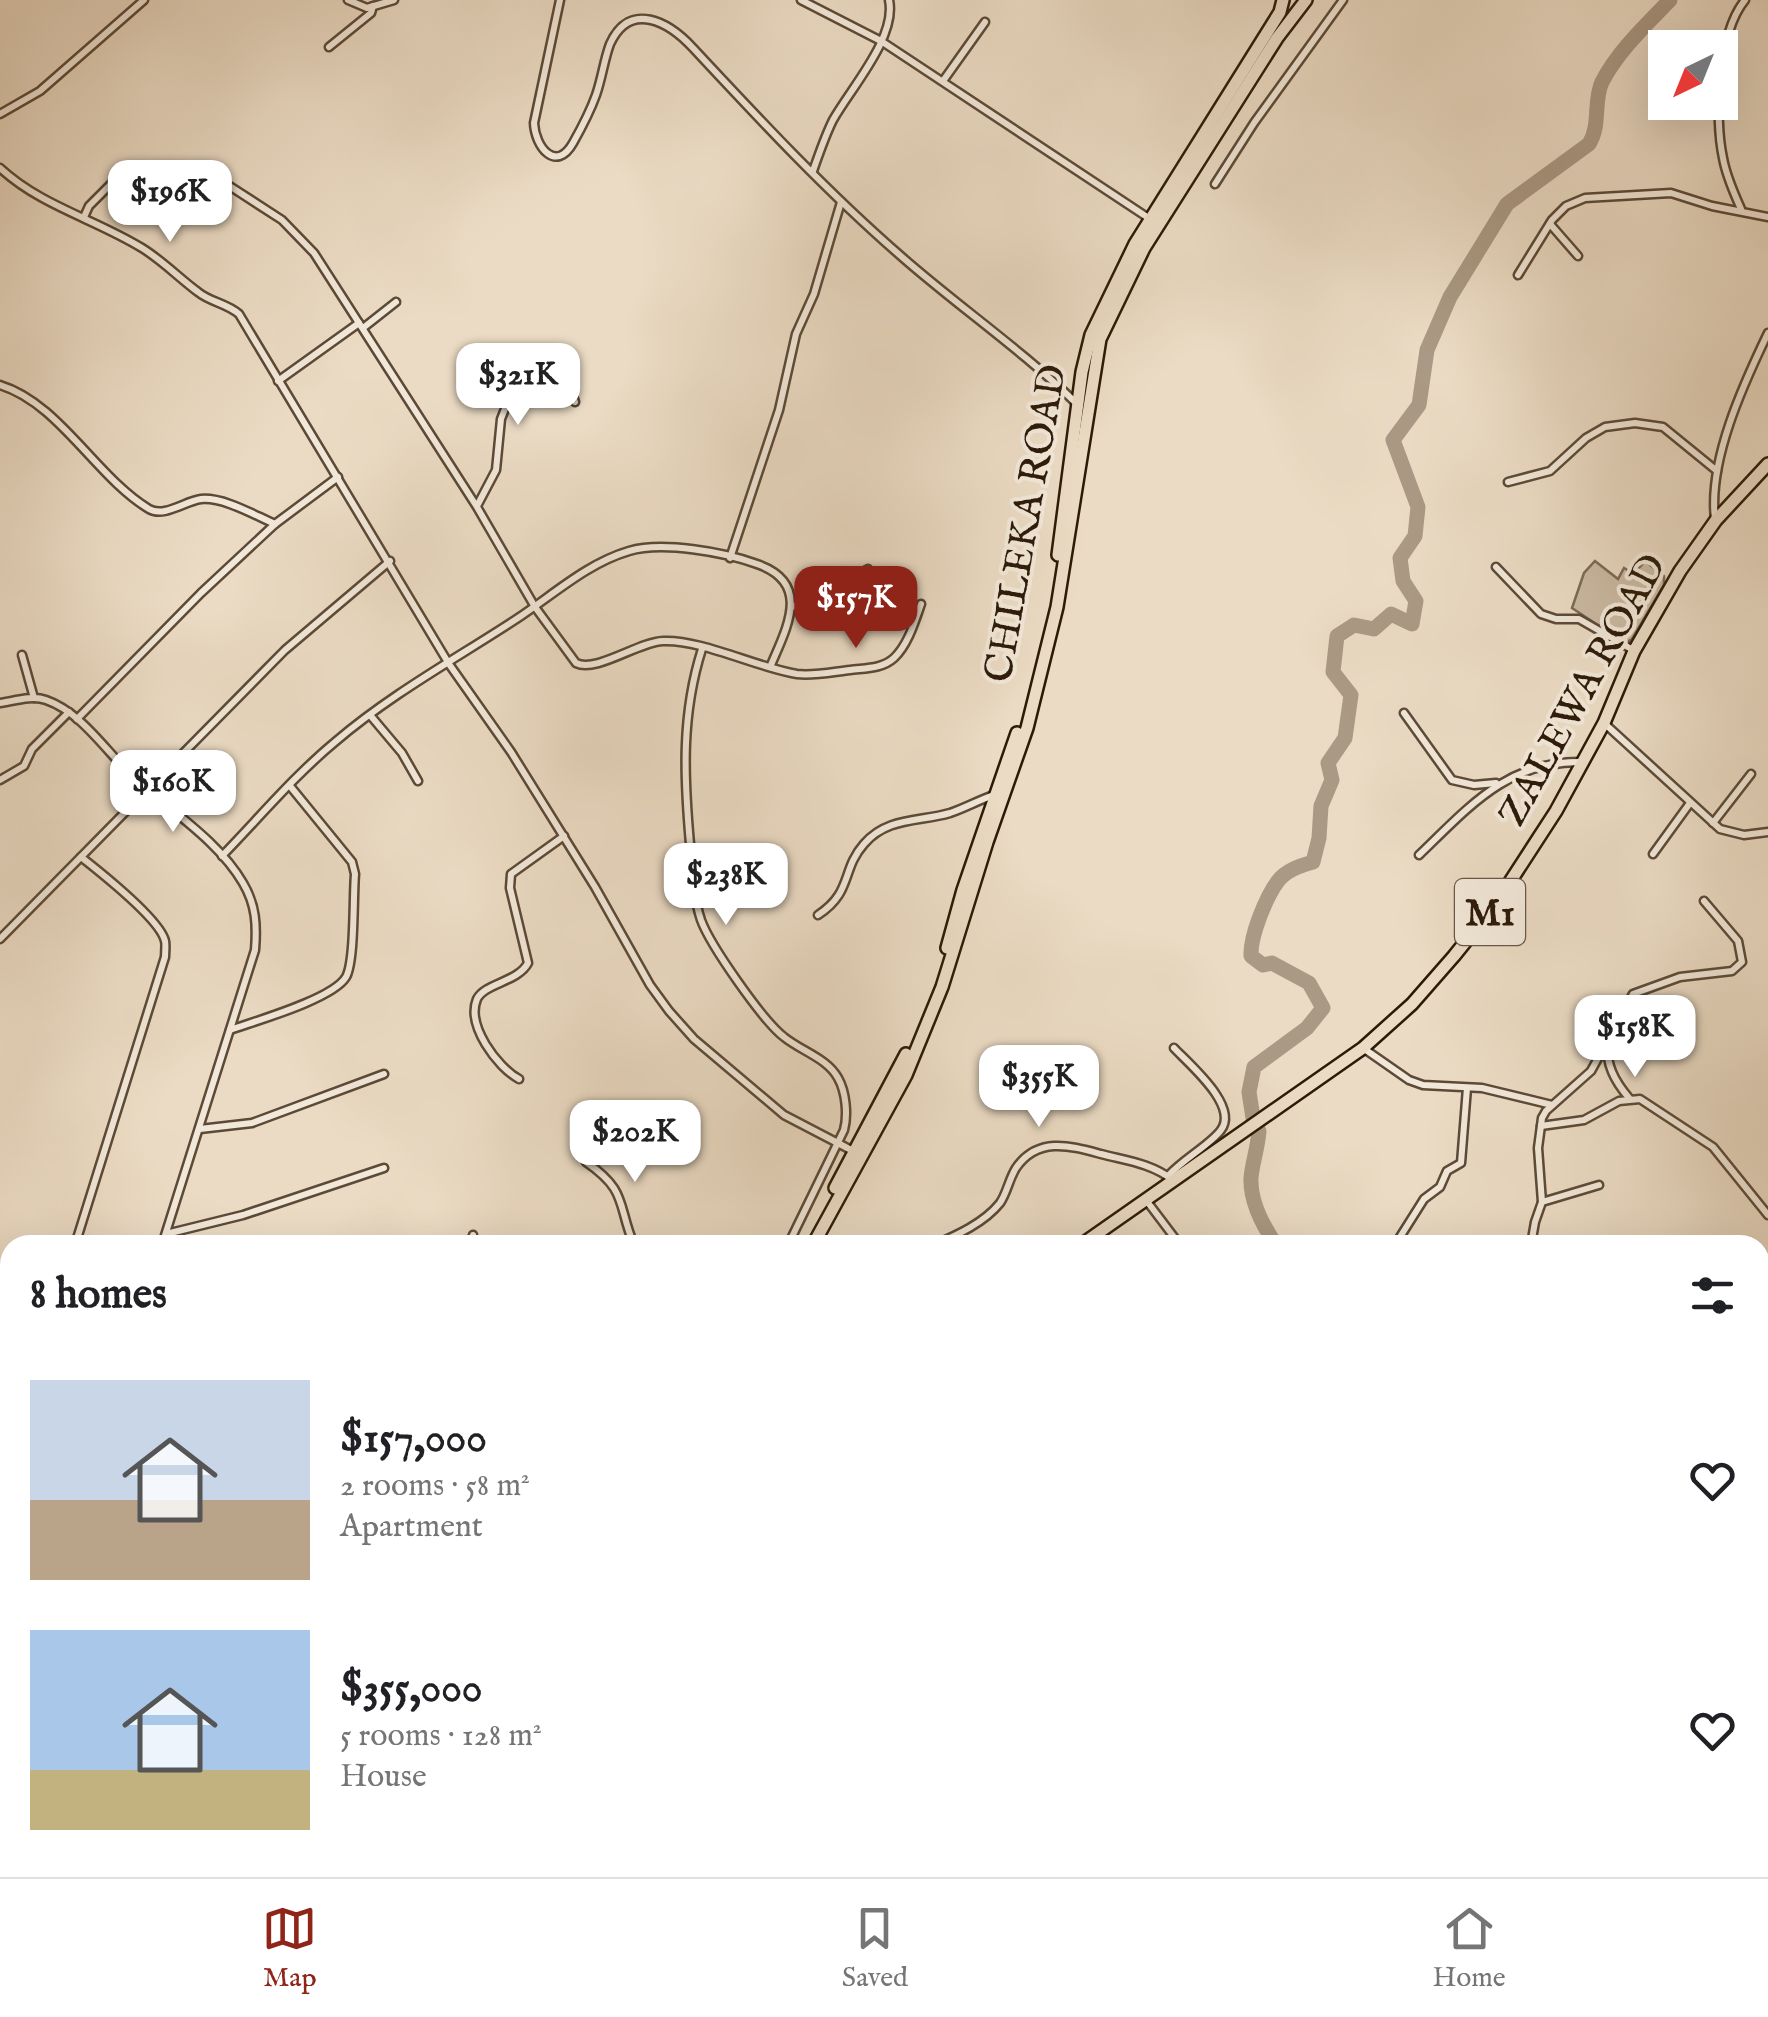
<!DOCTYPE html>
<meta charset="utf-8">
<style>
body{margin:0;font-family:"IM FELL English",serif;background:#f2f2f2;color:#202124;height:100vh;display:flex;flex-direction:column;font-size:38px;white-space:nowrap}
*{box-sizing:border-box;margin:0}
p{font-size:32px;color:#757577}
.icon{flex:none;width:55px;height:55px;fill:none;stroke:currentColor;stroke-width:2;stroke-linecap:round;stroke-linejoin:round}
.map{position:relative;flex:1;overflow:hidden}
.sheet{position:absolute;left:0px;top:1235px;width:1770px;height:642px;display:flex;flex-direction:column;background:#fff;border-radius:30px 30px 0 0;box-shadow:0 10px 40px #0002}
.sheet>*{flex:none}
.needle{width:65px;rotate:223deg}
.fabs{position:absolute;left:1648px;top:30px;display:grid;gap:20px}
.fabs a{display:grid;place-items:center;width:90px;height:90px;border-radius:0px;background:#fff;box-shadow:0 10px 40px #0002;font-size:50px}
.price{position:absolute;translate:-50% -85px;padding:0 22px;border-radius:20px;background:#fff;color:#222;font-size:32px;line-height:65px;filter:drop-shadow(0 2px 5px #0008)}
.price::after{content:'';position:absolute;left:50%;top:60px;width:30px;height:22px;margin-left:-15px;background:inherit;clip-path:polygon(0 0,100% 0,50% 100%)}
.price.active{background:#8f2418;color:#fff}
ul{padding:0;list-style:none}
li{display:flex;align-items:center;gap:30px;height:250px;padding:0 30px}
li span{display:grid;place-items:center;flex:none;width:280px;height:200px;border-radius:0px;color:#555}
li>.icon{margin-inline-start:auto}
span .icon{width:120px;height:120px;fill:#fffc;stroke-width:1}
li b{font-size:42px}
h2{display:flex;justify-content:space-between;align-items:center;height:120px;padding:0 30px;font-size:42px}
.menu{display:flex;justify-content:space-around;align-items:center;height:140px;border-top:2px solid #e0e0e0;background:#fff;font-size:28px;color:#757577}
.menu a{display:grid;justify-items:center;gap:5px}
.menu .active{color:#8f2418}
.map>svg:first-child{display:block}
.green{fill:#cbbaa4;stroke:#7c6a56;stroke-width:2.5}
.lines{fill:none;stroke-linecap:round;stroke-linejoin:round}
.stream{stroke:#786652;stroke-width:2.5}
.river{stroke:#aa9984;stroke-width:15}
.minor-casing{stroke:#5c4a37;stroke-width:11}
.secondary-casing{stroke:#2c1a08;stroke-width:15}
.trunk-casing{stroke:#2c1a08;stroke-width:16}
.minor{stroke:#f2e8d9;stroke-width:6}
.secondary{stroke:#f2e8d9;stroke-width:10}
.trunk{stroke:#ebdbc4;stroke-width:11}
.labels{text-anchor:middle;stroke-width:8;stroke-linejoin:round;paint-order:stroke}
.shield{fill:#f2e8d9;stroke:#675847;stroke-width:2.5}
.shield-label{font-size:38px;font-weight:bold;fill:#2c1a08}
.street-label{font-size:40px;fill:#2c1a08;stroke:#f2e8d9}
</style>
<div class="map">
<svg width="1768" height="1877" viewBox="0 0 1768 1877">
<rect width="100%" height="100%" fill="#ebdbc4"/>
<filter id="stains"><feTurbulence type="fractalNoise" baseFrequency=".002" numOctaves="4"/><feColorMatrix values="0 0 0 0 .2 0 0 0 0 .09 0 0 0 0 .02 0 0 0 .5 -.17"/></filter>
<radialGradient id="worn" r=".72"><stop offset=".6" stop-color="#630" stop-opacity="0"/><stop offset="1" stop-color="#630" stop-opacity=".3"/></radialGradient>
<polygon class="green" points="1595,561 1618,579 1624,568 1634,574 1645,561 1664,576 1664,585 1632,639 1625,643 1572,608 1584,573"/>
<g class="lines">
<polyline class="stream" points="0,1515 10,1504"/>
<g class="river">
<path d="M1253,1118L1249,1092L1254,1067L1307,1028L1323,1008L1309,983L1272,963L1263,965L1251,956C1250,936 1266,897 1278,881C1286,870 1300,866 1313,862L1319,838L1321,806L1332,780L1328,763L1345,738L1351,695L1333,672L1337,636L1354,625L1374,629L1391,614L1412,624L1416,601L1403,581L1400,558L1415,536L1418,507L1393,440L1419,405L1427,350L1450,297L1507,204L1589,144C1601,125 1593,101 1602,82C1618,51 1646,25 1670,0"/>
<path d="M1259,1131C1258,1147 1252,1164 1251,1178C1250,1202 1263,1226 1276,1245"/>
<polyline points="1469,1868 1469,1877"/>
</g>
<defs>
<g id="minor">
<polyline points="348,0 367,8 394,0"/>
<path d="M560,0L534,123C535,147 556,173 573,143C582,127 590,112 596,95C602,78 604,60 610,44C630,0 669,22 693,48C760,120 827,192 902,257C959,307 1022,350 1076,403"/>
<polyline points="801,0 881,41 1150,219"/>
<polyline points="329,47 371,13 373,6"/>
<polyline points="943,81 985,22"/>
<polyline points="0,114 40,91 144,0"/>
<path d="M0,168C41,206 95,219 142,248C163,261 179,278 198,292C210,302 226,303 239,314L449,664L511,752L595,887L650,985L669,1011L694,1039L784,1115L855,1152"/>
<path d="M813,171C819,154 825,136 833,120C851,88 897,37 889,0"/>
<polyline points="1215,184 1254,123 1343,0"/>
<path d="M228,185L282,220L314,253L477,507L535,607L576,663C596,673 638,642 663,641C701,639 758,668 797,674C814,676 832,672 850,670C865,668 882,669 894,658C908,645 915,621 921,604"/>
<path d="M1741,209C1734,193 1726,176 1723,158C1714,117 1718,33 1745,0"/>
<polyline points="84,217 89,206 122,173"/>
<polyline points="1550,224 1578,256"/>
<polyline points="1518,275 1552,220 1566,206 1585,198 1671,193 1712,206 1768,217"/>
<polyline points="363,328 396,302"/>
<polyline points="278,381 359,323"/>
<path d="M0,385C59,403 96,477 149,509C164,518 185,501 201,499C224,497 254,515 275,524"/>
<polyline points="1508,482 1550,471 1586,438 1605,427 1635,423 1663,427 1717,471"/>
<path d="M477,506L496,470L501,419L523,363C553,353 568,376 575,402"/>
<path d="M1715,519C1708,461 1743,385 1768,333"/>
<polyline points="730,558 779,410 796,334 814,294 841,202"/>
<polyline points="1496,567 1541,614 1556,619 1579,619 1633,650"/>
<polyline points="792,607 829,591 868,569"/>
<path d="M702,649C681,715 684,777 690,844C692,869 693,896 701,920C710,945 763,1021 784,1037C801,1051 827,1058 838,1078C846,1092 848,1115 844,1130L788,1245"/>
<polyline points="22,655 34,698"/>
<path d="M0,703C14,701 32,695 46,700C81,712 106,751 132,776C169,810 218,840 243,883C256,905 257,925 255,950L162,1245"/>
<polyline points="1404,713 1452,780 1474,785 1496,783"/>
<polyline points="370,715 402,753 418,781"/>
<polyline points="77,719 201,593 275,524 338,477"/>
<polyline points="1604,723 1720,829 1744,835 1768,832"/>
<polyline points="0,780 24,766 32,749 69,712"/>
<polyline points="1713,823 1751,774"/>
<polyline points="1653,854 1690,803"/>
<path d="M1419,855C1469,807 1508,760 1583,762"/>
<path d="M222,856C259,818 294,776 335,742C391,694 457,658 518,618C554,594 588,563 629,551C662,541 724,552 757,564C812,583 787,627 771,665"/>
<path d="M818,915C853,892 841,870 864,844C887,817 919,822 950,813C965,808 979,800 994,795"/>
<polyline points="0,939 285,650 390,561"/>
<path d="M230,1030C255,1021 333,999 346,977C355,961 353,896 355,874L352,862L290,786"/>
<polyline points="1363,1048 1409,1080 1423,1085 1482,1088 1552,1105"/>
<path d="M1608,1048C1606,1067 1617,1084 1629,1098"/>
<path d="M519,1079C497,1067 466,1025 477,999C485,983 518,982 528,963L510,888L511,874L564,836"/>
<polyline points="1541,1126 1584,1120 1619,1101 1640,1099 1713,1147 1768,1215"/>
<polyline points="200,1129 252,1123 384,1074"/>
<path d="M586,1162C628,1191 617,1204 634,1245"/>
<path d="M1168,1176C1183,1159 1210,1145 1221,1130C1239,1106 1190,1065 1174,1048"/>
<polyline points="1146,1200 1180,1245"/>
<polyline points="1542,1202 1599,1185"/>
<polyline points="166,1234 243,1215 384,1168"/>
<path d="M75,1245L165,957C165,954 166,944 165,941C160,919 100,872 81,857"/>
<polyline points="471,1245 473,1235"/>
<path d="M934,1245C957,1235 984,1223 1000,1203C1007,1193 1009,1179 1016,1168C1038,1136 1071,1146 1101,1154C1128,1161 1150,1163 1173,1180"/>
<polyline points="1395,1245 1424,1199 1440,1187 1447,1171 1461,1163 1467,1088"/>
<polyline points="1535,1245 1532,1239 1535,1222 1542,1202 1538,1148 1542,1118 1546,1111 1591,1071 1633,994 1680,977 1732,971 1742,962 1738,941 1704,901"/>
<polyline points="1760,1302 1768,1300"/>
<polyline points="1760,1549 1768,1547"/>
<polyline points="1760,1801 1768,1795"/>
<polyline points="908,1868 916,1877"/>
<polyline points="1279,1868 1283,1874 1291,1868"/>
<polyline points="1298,1868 1301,1877"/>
<polyline points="1388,1868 1396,1877"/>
<polyline points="1724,1868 1762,1877"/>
<polyline points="250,1877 275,1868"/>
<polyline points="718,1877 725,1868"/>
<polyline points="1090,1877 1096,1868"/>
<polyline points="1455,1877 1456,1868"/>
<polyline points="1559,1877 1562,1868"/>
</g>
<polyline id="secondary" points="764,1868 765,1877"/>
<g id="trunk">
<polyline points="1058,555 1082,372 1091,335 1135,244 1280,12 1283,0"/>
<polyline points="947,948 963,890 1017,733"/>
<polyline points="835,1188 906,1054"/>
<polyline points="813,1245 906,1075 942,987 987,842 1027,728 1057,607 1100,339 1144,248 1277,38 1306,0"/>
<polyline points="1081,1245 1363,1048 1412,1004 1454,956 1495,905 1556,811 1604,723 1634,651 1680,571 1716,520 1768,464"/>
<polyline points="170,1877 184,1868"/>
</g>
</defs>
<use href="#minor" class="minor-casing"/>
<use href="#secondary" class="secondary-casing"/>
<use href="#trunk" class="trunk-casing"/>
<use href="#minor" class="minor"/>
<use href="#secondary" class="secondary"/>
<use href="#trunk" class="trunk"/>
</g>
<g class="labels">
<rect class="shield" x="1455" y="879" width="70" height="66" rx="8"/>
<g class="shield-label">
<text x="1490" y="925">M1</text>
</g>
<g class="street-label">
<text transform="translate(1024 523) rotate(-80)" y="14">CHILEKA ROAD</text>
<text transform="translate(1581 689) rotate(-61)" y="14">ZALEWA ROAD</text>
</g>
</g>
<rect width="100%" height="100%" filter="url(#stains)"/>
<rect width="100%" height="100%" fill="url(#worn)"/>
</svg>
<div class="fabs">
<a><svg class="needle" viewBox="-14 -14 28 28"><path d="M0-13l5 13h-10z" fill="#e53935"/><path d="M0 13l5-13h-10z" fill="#757577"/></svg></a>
</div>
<b class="price" style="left:170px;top:245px">$196K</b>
<b class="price" style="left:518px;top:428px">$321K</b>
<b class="price active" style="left:856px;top:651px">$157K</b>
<b class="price" style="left:173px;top:835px">$160K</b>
<b class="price" style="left:726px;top:928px">$238K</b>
<b class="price" style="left:1635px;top:1080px">$158K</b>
<b class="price" style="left:1039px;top:1130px">$355K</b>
<b class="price" style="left:635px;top:1185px">$202K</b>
<section class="sheet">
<h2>8 homes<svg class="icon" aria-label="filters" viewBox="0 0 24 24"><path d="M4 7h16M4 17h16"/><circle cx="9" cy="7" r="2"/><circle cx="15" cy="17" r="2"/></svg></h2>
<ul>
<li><span style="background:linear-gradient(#c9d6e8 60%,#b9a48a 0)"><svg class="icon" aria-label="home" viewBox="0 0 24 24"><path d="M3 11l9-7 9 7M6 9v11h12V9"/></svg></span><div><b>$157,000</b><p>2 rooms · 58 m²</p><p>Apartment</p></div><svg class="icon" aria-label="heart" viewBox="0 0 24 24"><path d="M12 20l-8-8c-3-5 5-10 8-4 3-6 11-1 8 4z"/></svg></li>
<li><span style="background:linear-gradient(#a9c7e8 70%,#c2b280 0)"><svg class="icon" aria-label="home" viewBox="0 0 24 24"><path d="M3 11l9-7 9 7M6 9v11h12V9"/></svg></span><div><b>$355,000</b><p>5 rooms · 128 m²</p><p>House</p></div><svg class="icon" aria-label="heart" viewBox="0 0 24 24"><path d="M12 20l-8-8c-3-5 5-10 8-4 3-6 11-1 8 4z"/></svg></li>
</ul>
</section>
</div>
<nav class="menu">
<a class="active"><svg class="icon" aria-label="map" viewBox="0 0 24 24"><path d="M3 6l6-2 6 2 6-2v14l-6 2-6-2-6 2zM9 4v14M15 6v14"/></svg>Map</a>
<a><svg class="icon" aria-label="saved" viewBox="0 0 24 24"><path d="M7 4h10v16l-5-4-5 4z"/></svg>Saved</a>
<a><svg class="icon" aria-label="home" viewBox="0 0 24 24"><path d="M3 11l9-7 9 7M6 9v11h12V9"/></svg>Home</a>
</nav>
